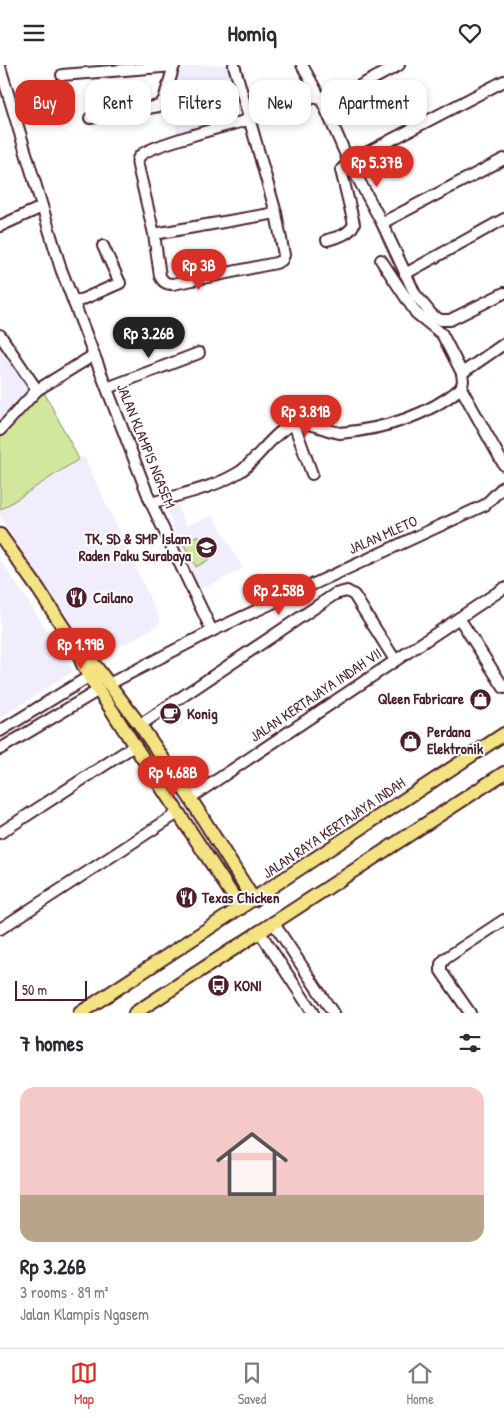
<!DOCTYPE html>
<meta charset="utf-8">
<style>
body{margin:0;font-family:"Patrick Hand",sans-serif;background:#f2f2f3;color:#2b2b33;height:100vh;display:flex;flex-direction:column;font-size:19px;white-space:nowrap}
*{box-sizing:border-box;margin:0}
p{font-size:16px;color:#7c7c81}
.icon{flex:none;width:28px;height:28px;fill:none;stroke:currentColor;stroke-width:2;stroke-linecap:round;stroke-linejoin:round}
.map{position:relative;height:948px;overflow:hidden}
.sheet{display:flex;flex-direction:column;background:#fff;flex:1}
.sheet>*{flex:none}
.hud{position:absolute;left:15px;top:15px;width:475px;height:45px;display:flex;gap:10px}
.scale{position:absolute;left:15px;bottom:12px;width:72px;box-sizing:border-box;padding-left:5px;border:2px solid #4a1f2b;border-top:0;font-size:14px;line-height:18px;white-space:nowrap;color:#4a1f2b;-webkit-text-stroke:4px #fff;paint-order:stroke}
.price{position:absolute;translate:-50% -42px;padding:0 11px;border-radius:18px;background:#d93025;color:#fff;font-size:16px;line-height:32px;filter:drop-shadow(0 1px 2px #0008)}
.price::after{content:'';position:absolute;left:50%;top:30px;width:15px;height:11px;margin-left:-8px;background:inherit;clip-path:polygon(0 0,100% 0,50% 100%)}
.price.current{background:#222;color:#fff}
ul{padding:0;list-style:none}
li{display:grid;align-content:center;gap:10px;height:265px;padding:0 20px}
li span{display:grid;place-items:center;height:155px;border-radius:15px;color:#555}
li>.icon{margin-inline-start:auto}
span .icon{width:90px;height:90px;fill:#fffc;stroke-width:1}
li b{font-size:21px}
h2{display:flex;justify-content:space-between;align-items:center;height:60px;padding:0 20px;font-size:21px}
.pill{padding:0 18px;border-radius:15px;background:#fff;box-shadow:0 2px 8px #0003;font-size:18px;line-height:45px}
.pill.current{background:#d93025;color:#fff}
header{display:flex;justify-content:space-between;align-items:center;height:65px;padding:0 20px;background:#fff;font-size:22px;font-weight:800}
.menu{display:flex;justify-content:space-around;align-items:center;height:70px;border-top:1px solid #e1e1e2;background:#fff;font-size:14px;color:#7c7c81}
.menu a{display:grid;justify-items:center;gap:2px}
.menu .current{color:#d93025}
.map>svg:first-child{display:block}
.built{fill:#f2edfc}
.green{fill:#d1e79c;stroke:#8e8364}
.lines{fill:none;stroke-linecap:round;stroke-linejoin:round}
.minor-casing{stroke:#4a1f2b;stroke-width:14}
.major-casing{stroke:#4a1f2b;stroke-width:16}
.minor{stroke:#fff;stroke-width:10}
.major{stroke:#f4e382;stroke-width:12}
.labels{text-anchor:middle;stroke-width:4;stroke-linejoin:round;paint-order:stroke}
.street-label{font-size:15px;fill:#4a1f2b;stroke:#fff}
.poi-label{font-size:15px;font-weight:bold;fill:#4a1f2b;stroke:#fff;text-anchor:start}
</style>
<header><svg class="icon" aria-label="menu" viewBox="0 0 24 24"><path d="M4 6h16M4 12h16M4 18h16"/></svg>Homiq<svg class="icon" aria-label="heart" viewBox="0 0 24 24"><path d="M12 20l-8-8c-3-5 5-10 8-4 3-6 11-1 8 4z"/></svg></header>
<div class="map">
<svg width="504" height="948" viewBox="0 0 504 948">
<rect width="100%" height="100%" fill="#fff"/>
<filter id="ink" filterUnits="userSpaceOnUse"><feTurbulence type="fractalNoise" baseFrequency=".02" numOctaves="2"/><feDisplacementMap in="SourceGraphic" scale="10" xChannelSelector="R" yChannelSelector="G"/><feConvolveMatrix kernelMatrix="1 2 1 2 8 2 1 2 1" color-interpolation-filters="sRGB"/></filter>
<g filter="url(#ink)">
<g class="built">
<polygon points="175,0 230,0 243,51 178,72 171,43 175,34 179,32 172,11"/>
<polygon points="0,275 36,331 0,366"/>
<polygon points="84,391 161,557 152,564 95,595 32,505 0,451 0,445"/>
<polygon points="176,438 186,461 213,450 243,504 200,525 165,442"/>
<polygon points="0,494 74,606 0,653"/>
</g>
<g class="green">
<polygon points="44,327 79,394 0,445 0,366 36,331"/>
<polygon points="198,470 210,494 196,502 183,478"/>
</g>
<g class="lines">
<defs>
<g id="minor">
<path d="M234,0L276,148L284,190L282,195L276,198L173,219C166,219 163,217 160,211L154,169L138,101C137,97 137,93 141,90C150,81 224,61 241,57L249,54L319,31"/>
<polyline points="302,0 324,40 349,97 382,158 415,229 432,250 441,255 450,255 504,228"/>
<polyline points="0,2 61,204 151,438 212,566"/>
<polyline points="62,10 174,1"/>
<polyline points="324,40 399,0"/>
<polyline points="90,53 159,41 164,35 174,0"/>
<polyline points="382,158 504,94"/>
<polyline points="0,161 42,142"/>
<polyline points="154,169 276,148"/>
<path d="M327,175C337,172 349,170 354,159L341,105L349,97L504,16"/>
<polyline points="405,209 504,154"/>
<polyline points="74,238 120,218 103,181"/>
<polyline points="0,270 37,325 94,290"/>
<polyline points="462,308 504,279"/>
<polyline points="107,323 199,288"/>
<polyline points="461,323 504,400"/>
<polyline points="294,359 312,409"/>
<polyline points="0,365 37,325"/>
<path d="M151,438C181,429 215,423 241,406C258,394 278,360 299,358C310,357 327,366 340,368C384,364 426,352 461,323L463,316L462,308L442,269L416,248L381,195"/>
<polyline points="459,553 504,623"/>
<polyline points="109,619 212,566 485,440 504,421"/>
<polyline points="140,660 335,529 347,526 354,530 395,595"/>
<polyline points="0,666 90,611"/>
<polyline points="0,684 99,625"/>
<polyline points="190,733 504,523"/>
<polyline points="0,768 134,681"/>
<polyline points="273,857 333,948"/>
<polyline points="0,864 178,748"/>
<polyline points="259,866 313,948"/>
<polyline points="470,948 441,906 441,899 446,893 504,855"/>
</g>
<g id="major">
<polyline points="0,470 39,525 78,585 90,594 140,660 190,733 254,835"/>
<path d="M79,588C84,609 102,629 113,647C155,713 198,778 241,843"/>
<polyline points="80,948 504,669"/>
<polyline points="135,948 504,708"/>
</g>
</defs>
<use href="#minor" class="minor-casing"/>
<use href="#major" class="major-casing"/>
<use href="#minor" class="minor"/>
<use href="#major" class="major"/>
</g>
</g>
<defs>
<symbol id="school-disc" viewBox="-11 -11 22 22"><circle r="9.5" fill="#4a1f2b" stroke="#fff"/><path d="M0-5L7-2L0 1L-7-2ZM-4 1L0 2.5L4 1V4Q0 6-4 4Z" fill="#fff"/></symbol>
<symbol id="restaurant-disc" viewBox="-11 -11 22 22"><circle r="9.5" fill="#4a1f2b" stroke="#fff"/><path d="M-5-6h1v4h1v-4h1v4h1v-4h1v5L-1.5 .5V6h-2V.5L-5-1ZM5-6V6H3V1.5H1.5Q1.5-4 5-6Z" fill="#fff"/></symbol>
<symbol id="shop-disc" viewBox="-11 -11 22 22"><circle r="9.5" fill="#4a1f2b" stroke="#fff"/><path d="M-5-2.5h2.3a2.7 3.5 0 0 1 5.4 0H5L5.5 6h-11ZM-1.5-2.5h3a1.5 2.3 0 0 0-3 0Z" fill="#fff"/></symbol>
<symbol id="cafe-disc" viewBox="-11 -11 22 22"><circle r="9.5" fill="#4a1f2b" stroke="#fff"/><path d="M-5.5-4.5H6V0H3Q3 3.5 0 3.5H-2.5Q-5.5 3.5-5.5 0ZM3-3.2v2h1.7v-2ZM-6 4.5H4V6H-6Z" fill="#fff"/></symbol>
<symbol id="bus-disc" viewBox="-11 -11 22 22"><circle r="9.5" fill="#4a1f2b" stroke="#fff"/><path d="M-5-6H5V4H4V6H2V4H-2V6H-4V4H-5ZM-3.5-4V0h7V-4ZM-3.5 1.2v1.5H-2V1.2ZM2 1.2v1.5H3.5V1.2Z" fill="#fff"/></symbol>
</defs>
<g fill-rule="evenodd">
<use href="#school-disc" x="194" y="470" width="25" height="25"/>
<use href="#restaurant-disc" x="64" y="520" width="25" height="25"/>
<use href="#shop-disc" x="468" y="622" width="25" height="25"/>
<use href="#cafe-disc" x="158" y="636" width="25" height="25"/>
<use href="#shop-disc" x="398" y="664" width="25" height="25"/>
<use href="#restaurant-disc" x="174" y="820" width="25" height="25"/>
<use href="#bus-disc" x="206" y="908" width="25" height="25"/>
</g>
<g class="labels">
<g class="street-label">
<text transform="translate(146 381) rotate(68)" y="5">JALAN KLAMPIS NGASEM</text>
<text transform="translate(383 470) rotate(-24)" y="5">JALAN MLETO</text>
<text transform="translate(316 630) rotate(-34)" y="5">JALAN KERTAJAYA INDAH VII</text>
<text transform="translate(334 763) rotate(-34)" y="5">JALAN RAYA KERTAJAYA INDAH</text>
</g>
<g class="poi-label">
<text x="191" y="479" text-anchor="end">TK, SD &amp; SMP Islam<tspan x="191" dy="17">Raden Paku Surabaya</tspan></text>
<text x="93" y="538">Cailano</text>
<text x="464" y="639" text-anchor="end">Qleen Fabricare</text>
<text x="187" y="654">Konig</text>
<text x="427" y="672">Perdana<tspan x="427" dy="17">Elektronik</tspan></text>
<text x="202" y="838">Texas Chicken</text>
<text x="234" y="926">KONI</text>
</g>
</g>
</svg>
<div class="scale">50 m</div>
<b class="price" style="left:377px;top:123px">Rp 5.37B</b>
<b class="price" style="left:199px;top:226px">Rp 3B</b>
<b class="price current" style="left:149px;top:294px">Rp 3.26B</b>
<b class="price" style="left:306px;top:372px">Rp 3.81B</b>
<b class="price" style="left:279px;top:551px">Rp 2.58B</b>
<b class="price" style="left:81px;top:605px">Rp 1.99B</b>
<b class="price" style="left:173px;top:733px">Rp 4.68B</b>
<div class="hud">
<a class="pill current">Buy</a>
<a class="pill">Rent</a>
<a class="pill">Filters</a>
<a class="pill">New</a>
<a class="pill">Apartment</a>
</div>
</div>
<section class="sheet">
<h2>7 homes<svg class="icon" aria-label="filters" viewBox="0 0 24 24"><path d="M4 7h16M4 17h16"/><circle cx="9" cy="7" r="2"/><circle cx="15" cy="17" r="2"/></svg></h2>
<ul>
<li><span style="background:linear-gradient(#f6c9c9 70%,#b9a48a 0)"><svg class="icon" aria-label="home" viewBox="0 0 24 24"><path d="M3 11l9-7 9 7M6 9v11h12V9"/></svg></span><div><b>Rp 3.26B</b><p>3 rooms · 89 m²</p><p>Jalan Klampis Ngasem</p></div></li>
</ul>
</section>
<nav class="menu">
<a class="current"><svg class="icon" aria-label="map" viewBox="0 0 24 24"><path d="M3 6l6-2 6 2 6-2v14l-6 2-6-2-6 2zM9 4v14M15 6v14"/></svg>Map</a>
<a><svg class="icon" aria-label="saved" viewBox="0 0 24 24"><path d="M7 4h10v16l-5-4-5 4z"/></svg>Saved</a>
<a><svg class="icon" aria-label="home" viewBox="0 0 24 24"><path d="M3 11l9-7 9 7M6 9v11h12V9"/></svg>Home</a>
</nav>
